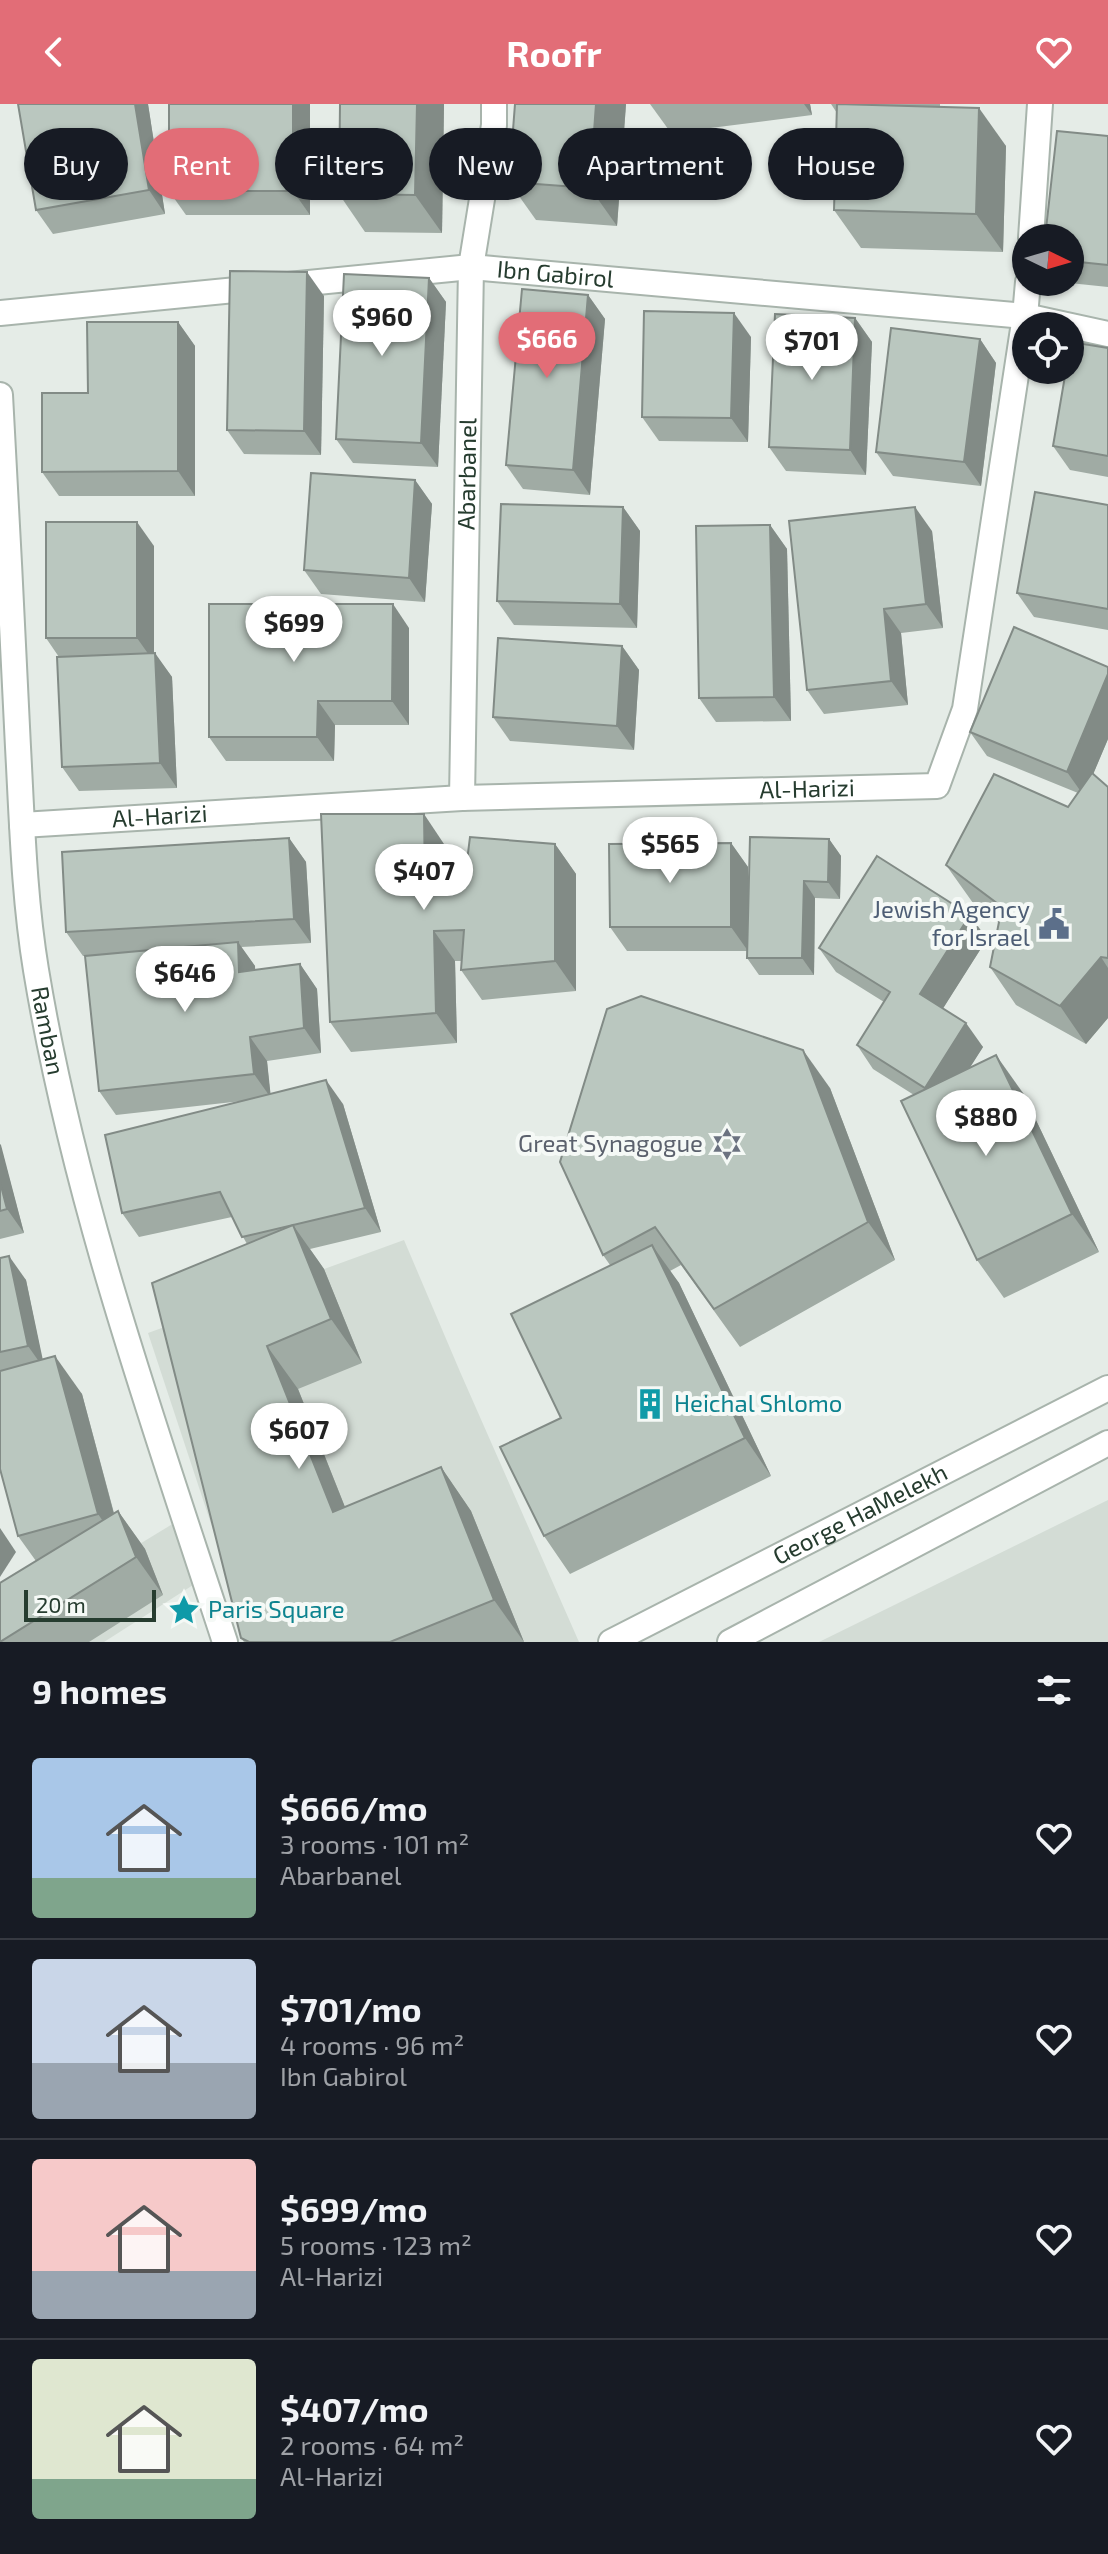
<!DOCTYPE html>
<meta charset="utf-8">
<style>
body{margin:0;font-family:"Exo 2",sans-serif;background:#242831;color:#f1f3f6;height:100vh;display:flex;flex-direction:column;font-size:30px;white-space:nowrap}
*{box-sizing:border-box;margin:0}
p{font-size:26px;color:#9ea1a6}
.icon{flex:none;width:44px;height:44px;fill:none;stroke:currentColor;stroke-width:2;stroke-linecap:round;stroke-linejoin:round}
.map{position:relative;height:1538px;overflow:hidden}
.drawer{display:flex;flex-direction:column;background:#171b24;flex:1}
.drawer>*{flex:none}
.banner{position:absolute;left:24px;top:24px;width:1060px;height:72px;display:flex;gap:16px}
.needle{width:52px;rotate:95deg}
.controls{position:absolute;left:1012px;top:120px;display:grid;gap:16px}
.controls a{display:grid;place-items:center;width:72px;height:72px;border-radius:50%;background:#171b24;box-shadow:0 2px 6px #0004;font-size:40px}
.scale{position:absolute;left:24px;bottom:20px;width:132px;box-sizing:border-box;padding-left:8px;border:4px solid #263c2f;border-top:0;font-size:22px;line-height:28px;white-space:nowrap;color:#263c2f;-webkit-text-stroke:6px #f5f9f6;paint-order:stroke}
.price{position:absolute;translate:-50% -68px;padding:0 18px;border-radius:28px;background:#fff;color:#222;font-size:26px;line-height:52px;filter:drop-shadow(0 2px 4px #0008)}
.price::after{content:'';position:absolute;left:50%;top:48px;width:24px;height:18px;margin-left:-12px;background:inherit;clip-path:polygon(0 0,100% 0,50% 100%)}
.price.on{background:#e26d77;color:#fff}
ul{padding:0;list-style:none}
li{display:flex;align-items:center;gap:24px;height:200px;padding:0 32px}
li+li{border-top:2px solid #363941}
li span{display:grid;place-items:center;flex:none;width:224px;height:160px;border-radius:8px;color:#555}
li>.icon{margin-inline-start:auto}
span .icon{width:96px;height:96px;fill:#fffc;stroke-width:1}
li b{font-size:34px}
h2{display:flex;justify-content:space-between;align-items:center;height:96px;padding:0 32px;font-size:34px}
.chip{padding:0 28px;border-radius:36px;background:#171b24;box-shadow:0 2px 6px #0004;font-size:28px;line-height:72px}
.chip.on{background:#e26d77;color:#fff}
header{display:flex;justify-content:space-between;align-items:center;height:104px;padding:0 32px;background:#e26d77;color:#fff;font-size:36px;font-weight:700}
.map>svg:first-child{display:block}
.built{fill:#d3dcd5}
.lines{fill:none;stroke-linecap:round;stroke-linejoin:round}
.minor-casing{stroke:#a8b4ac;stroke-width:28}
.minor{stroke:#fff;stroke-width:24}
.wall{fill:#a0aba4}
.shaded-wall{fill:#828b86}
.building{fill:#bac7bf;stroke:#828b86;stroke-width:2}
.labels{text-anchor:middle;stroke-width:8;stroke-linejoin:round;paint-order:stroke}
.street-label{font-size:24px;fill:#263c2f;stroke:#f5f9f6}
.service-label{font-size:24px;fill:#4e5e75;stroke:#f5f9f6;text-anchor:end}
.worship-label{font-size:24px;fill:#5b616d;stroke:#f5f9f6;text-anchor:end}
.culture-label{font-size:24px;fill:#0d838f;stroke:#f5f9f6;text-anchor:start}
</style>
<header><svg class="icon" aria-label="back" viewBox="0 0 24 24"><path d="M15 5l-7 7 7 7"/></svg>Roofr<svg class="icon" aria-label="heart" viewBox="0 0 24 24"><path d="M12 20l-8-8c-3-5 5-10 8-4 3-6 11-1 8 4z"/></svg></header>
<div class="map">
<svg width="1108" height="1538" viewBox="0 0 1108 1538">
<rect width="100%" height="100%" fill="#e5ece7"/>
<g class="built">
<polygon points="404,1136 461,1270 579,1538 250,1538 148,1229"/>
<polygon points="1108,1396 1108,1538 819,1538"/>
<polygon points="184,1413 204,1474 104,1538 0,1538 0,1525"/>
</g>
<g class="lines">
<defs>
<g id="minor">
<polyline points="1031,134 1040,0"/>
<path id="s1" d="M0,209L471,163L1025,212L1108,230"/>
<path id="s2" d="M0,291C7,408 12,526 18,643C22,717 24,793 36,866C74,1096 153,1317 225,1538"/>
<path id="s3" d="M462,694L471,163L494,21V0"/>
<path id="s4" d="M22,721L462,694L937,682L965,605L1025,212L1028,178"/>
<path id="s5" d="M611,1538L1108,1284"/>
<polyline points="730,1538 1108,1339"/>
</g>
</defs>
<use href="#minor" class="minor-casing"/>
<use href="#minor" class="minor"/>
</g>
<g class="wall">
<polygon points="148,0 165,110 53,130 36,106"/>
<polygon points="169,0 310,0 310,111 186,111 169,87"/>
<polygon points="444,0 442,129 365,128 339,90"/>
<polygon points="515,0 626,0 617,122 536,116 509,78"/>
<polygon points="650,0 810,0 812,11 671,29"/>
<polygon points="831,0 940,0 940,3 1006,42 1003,148 861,144 834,106 837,9"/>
<polygon points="1108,32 1108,183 1060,178 1070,178 1070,134"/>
<polygon points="429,174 446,198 438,363 353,359 336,335"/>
<polygon points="588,191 605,215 590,391 523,385 506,361"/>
<polygon points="324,192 321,351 244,350 227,326"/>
<polygon points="855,214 872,238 866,371 786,367 769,343"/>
<polygon points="178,218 195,242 195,392 59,392 42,368 88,289"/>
<polygon points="751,233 748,338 659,337 642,313"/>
<polygon points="980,235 996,259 981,382 893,372 876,348"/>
<polygon points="1108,244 1108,373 1070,366 1053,342"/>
<polygon points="415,376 432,400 425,498 321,490 304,466"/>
<polygon points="1108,401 1108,526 1034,513 1017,489"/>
<polygon points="623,403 640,427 637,524 514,521 497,497"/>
<polygon points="770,421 787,445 791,617 716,618 699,594"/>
<polygon points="932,427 943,524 901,529 908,601 824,610 807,586"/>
<polygon points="154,442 154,549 172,573 177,684 79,687 62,663 59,553 46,534"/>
<polygon points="409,524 409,621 335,621 334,657 226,657 209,633"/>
<polygon points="622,542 639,566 634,646 510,637 493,613"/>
<polygon points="1108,563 1108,635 1093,670 1108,683 1108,914 1086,940 1016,901 990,863 999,819 973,799 946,761 1068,703 1078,689 987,652 970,628"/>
<polygon points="289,734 306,758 311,839 241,843 255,862 255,866 300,860 317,885 321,949 267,957 270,990 343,1000 381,1128 310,1145 324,1165 362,1259 298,1285 345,1403 441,1363 471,1407 524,1538 244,1538 241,1534 247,1140 232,1113 139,1133 122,1109 242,997 116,1011 99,987 85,852 83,852 66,828"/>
<polygon points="829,735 841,752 840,795 815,794 814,871 759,871 747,854 747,847 627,847 610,823 731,739 748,763 748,814"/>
<polygon points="444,740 446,776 465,773 555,740 576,770 576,887 482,896 461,866 462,857 455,857 457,939 351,948 330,918"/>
<polygon points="987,835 943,904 983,943 969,964 1023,989 1099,1148 1004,1194 977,1156 914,991 873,965 857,941 884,898 836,868 819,844"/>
<polygon points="830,984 895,1156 740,1243 681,1161 670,1167 679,1179 771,1372 570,1470 544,1432 561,1314 610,1161 603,1151"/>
<polygon points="0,1040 24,1129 0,1135"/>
<polygon points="0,1154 26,1176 42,1255 82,1290 114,1409 118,1407 145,1445 163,1491 89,1538 0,1538 36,1457 18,1432 0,1365"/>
</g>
<g class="shaded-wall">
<polygon points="135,0 148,0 165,110 149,86"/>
<polygon points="293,0 310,0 310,111 293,87"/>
<polygon points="417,0 444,0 442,129 415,91"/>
<polygon points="596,0 626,0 617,122 590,84"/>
<polygon points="804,0 810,0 812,11"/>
<polygon points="979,4 1006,42 1003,148 976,110"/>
<polygon points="307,168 324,192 321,351 304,327"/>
<polygon points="429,174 446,198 438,363 421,339"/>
<polygon points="588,191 605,215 590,391 573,366"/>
<polygon points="734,209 751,233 748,338 731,314"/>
<polygon points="855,214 872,238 866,371 850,346"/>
<polygon points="178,218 195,242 195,392 178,367"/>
<polygon points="980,235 996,259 981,382 964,358"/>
<polygon points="415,376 432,400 425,498 409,474"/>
<polygon points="623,403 640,427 637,524 620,500"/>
<polygon points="915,403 932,427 943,524 926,500"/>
<polygon points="137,418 154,442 154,558 137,534"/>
<polygon points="770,421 787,445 791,617 774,593"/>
<polygon points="393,500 409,524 409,621 392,597"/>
<polygon points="884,505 901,529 908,601 891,577"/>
<polygon points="622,542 639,566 634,646 617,622"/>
<polygon points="155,549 172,573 177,684 160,659"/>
<polygon points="1108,570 1108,635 1084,692 1067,668"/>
<polygon points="318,597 335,621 334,657 317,633"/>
<polygon points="424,710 444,740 446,809 425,779"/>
<polygon points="289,734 306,758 311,839 294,815"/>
<polygon points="829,735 841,752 840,795 828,778"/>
<polygon points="731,739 748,763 748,847 731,823"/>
<polygon points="555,740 576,770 576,887 555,857"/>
<polygon points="804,777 815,794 814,871 802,854"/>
<polygon points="970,811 987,835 937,914 920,890"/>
<polygon points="434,827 455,857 457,939 436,909"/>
<polygon points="238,838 255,862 256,892 239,868"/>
<polygon points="1101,853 1108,864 1108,914 1086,940 1060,902"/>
<polygon points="300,860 317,885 321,949 304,924"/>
<polygon points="966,919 983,943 942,1008 925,984"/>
<polygon points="250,933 267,957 271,994 254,970"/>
<polygon points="803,946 830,984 895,1156 868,1118"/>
<polygon points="996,951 1023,989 1099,1148 1072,1110"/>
<polygon points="326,976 343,1000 381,1128 365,1104"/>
<polygon points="0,1040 1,1041 24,1129 7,1105 0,1078"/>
<polygon points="293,1121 324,1165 362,1259 331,1215"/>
<polygon points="652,1141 679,1179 771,1372 745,1334"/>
<polygon points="9,1152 26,1176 45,1266 28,1242"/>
<polygon points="267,1242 298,1285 364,1451 333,1408"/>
<polygon points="55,1252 82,1290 124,1448 98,1410"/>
<polygon points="441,1363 471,1407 524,1538 494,1496"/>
<polygon points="118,1407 145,1445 163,1491 136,1453"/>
<polygon points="0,1424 16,1448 0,1473"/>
</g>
<g class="building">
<polygon points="18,0 135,0 149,86 36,106"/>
<rect x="169" y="0" width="124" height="87"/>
<polygon points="340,0 417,0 415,91 339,90"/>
<polygon points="515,0 596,0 590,84 509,78"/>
<polygon points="837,0 979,4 976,110 834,106"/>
<polygon points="1057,27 1108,32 1108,161 1070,157 1070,134 1045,134"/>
<polygon points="230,167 307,168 304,327 227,326"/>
<polygon points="344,170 429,174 421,339 336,335"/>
<polygon points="522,185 588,191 573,366 506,361"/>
<polygon points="644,207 734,209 731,314 642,313"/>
<polygon points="775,210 855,214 850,346 769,343"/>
<polygon points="87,218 178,218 178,367 42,368 42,289 88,289"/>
<polygon points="891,224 980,235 964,358 876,348"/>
<polygon points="1071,238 1108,244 1108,352 1053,342 1066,266 1070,266"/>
<polygon points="311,369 415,376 409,474 304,466"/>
<polygon points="1035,388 1108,401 1108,505 1017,489"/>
<polygon points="501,400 623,403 620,500 497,497"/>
<polygon points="915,403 926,500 884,505 891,577 807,586 789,417"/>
<rect x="46" y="418" width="91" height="116"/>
<polygon points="770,421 774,593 699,594 696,422"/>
<polygon points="209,500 393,500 392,597 318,597 317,633 209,633"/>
<polygon points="1014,523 1108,563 1108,570 1067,668 970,628"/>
<polygon points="498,534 622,542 617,622 493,613"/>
<polygon points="155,549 160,659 62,663 57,553"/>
<polygon points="1092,669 1108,683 1108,854 1101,853 1060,902 990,863 1002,803 946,761 994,670 1068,703"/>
<polygon points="321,710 424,710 425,779 465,773 470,733 555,740 555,857 461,866 464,826 434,827 436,909 330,918"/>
<polygon points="750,733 829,735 828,778 804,777 802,854 747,854"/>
<polygon points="289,734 294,815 66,828 62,748"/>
<polygon points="731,739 731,823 610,823 609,740"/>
<polygon points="877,752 970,811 920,890 966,919 925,984 857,941 890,888 819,844"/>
<polygon points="238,838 239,868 300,860 304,924 250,933 254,970 99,987 85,852"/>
<polygon points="641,892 803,946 868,1118 714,1205 655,1123 603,1151 560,1058 607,905"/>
<polygon points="996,951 1072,1110 977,1156 901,997"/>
<polygon points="326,976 365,1104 242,1133 220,1088 122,1109 105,1031"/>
<polygon points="0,1078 7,1105 0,1107"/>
<polygon points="293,1121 331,1215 267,1242 333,1408 441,1363 494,1496 390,1538 249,1538 241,1534 152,1179"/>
<polygon points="652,1141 745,1334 544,1432 500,1343 561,1314 511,1210"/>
<polygon points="9,1152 28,1242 0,1248 0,1154"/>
<polygon points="55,1252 98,1410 18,1432 0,1365 0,1267"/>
<polygon points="118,1407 136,1453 0,1538 0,1479"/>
</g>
<defs>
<symbol id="civic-bare" viewBox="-9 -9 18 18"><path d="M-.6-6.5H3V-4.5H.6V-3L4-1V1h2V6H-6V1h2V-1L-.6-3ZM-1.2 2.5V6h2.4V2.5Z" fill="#5c6f8a" stroke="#f5f9f6" stroke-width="2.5" paint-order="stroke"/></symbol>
<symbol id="synagogue-bare" viewBox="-9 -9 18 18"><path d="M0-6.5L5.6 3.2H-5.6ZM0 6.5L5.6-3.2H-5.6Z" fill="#6b7280" stroke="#f5f9f6" stroke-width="2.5" paint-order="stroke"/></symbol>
<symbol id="building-bare" viewBox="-9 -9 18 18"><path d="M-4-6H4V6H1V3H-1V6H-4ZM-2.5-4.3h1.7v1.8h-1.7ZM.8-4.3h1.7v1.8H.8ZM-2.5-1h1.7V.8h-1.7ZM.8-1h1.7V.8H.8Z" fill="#0f9aa8" stroke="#f5f9f6" stroke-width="2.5" paint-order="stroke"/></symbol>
<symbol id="sight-bare" viewBox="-9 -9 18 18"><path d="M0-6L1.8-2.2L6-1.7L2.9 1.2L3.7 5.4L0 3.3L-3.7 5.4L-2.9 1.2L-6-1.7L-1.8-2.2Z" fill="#0f9aa8" stroke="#f5f9f6" stroke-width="2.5" paint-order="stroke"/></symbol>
</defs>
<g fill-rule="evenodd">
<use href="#civic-bare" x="1032" y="798" width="44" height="44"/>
<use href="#synagogue-bare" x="705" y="1018" width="44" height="44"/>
<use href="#building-bare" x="628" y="1278" width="44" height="44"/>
<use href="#sight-bare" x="162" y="1484" width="44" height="44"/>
</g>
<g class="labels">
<g class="street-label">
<text dy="8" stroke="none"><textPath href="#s1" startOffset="558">Ibn Gabirol</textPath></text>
<text dy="8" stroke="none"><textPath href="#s3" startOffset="324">Abarbanel</textPath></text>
<text dy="8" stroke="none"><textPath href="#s4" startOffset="786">Al-Harizi</textPath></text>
<text dy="8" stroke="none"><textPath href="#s4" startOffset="138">Al-Harizi</textPath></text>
<text dy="8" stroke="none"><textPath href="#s2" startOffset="638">Ramban</textPath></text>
<text dy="8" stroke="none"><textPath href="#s5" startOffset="280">George HaMelekh</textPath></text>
</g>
<g class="service-label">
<text x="1030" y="814">Jewish Agency<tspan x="1030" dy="28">for Israel</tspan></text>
</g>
<g class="worship-label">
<text x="703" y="1048">Great Synagogue</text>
</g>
<g class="culture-label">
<text x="674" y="1308">Heichal Shlomo</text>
<text x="208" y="1514">Paris Square</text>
</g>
</g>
</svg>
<div class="controls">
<a><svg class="needle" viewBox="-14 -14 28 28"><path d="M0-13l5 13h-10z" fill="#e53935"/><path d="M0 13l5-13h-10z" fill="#9ea1a6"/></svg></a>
<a><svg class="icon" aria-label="locate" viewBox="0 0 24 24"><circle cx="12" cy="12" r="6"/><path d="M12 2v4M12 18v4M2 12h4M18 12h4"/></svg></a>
</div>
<div class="scale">20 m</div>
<b class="price" style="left:382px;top:254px">$960</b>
<b class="price on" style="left:547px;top:276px">$666</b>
<b class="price" style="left:812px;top:278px">$701</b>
<b class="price" style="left:294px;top:560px">$699</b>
<b class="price" style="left:670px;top:781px">$565</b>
<b class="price" style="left:424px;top:808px">$407</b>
<b class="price" style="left:185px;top:910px">$646</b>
<b class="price" style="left:986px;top:1054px">$880</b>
<b class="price" style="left:299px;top:1367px">$607</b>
<div class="banner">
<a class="chip">Buy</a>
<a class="chip on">Rent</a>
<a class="chip">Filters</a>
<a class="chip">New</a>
<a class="chip">Apartment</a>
<a class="chip">House</a>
</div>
</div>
<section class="drawer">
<h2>9 homes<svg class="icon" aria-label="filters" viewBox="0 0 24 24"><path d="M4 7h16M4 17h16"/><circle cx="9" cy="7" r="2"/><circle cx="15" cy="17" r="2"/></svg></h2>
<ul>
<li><span style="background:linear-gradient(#a9c7e8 75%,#7fa58c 0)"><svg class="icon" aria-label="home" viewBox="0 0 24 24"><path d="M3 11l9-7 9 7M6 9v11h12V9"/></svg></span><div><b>$666/mo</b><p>3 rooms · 101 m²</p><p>Abarbanel</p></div><svg class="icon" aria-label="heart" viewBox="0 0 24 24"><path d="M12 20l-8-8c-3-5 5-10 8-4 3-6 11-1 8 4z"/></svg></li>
<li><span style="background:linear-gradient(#c9d6e8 65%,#9aa5b1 0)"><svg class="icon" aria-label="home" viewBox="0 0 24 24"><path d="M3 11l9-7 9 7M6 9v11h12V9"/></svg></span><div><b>$701/mo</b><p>4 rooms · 96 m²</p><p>Ibn Gabirol</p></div><svg class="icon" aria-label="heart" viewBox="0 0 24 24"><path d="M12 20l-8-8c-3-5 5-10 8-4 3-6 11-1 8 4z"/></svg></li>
<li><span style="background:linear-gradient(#f6c9c9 70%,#9aa5b1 0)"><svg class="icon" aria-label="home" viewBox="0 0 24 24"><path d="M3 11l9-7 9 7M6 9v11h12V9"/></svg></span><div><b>$699/mo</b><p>5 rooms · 123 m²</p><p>Al-Harizi</p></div><svg class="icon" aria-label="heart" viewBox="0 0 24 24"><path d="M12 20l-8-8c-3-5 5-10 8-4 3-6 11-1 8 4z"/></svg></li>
<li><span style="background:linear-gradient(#dfe7d0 75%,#7fa58c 0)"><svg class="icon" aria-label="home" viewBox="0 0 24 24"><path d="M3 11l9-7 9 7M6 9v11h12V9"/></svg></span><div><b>$407/mo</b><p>2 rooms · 64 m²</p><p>Al-Harizi</p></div><svg class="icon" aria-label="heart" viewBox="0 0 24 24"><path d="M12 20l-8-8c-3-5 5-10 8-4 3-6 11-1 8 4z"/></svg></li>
</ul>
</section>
